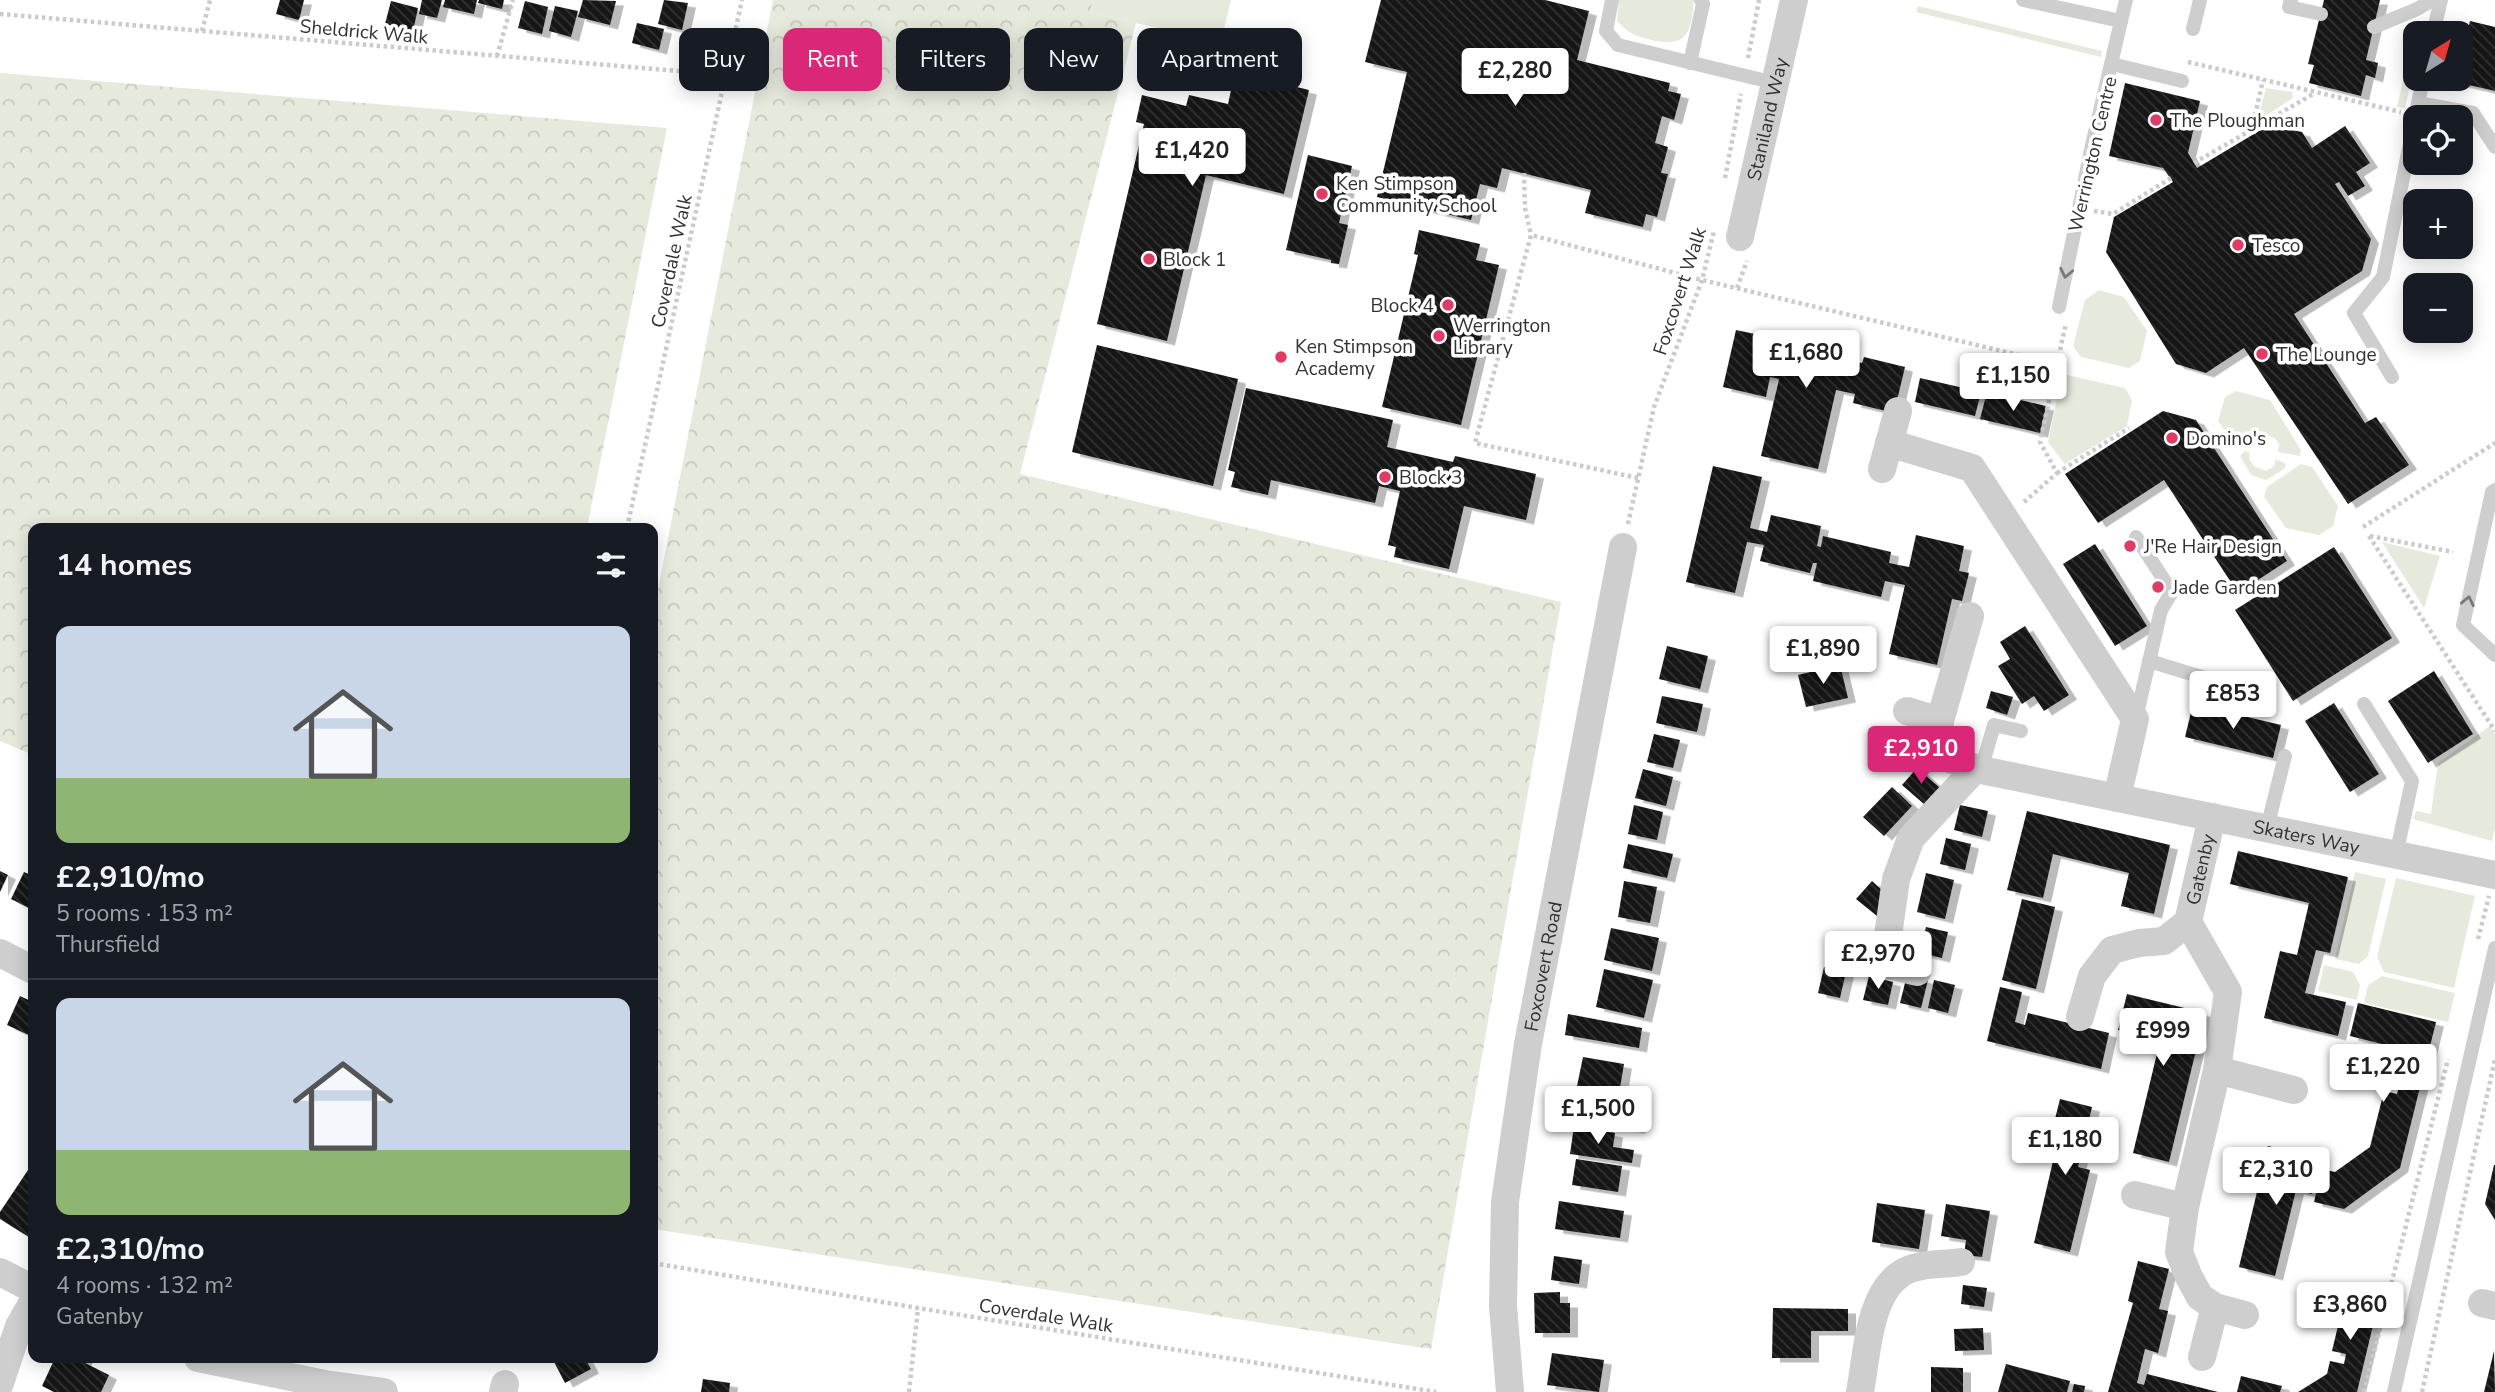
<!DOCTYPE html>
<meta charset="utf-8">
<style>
body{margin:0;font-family:"Nunito Sans",sans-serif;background:#242831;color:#f1f3f6;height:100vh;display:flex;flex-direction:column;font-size:26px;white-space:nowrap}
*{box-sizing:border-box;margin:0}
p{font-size:23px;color:#9ea1a6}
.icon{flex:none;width:38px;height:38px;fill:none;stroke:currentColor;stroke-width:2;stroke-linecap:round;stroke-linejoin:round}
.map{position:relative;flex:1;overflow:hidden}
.drawer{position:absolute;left:28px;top:523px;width:630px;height:840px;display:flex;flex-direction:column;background:#171b24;border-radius:14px;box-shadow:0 4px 18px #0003}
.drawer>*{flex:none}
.top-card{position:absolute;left:679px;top:28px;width:665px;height:63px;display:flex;gap:14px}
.needle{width:46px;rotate:37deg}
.buttons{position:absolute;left:2403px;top:21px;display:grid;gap:14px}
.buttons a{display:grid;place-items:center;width:70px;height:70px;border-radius:14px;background:#171b24;box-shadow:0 4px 18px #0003;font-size:35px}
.price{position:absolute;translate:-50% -60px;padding:0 16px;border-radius:7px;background:#fff;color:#222;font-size:23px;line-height:46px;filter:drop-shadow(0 2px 4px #0008)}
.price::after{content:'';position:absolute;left:50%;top:42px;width:21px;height:16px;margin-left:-10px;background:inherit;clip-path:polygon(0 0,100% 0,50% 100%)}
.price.on{background:#db2777;color:#fff}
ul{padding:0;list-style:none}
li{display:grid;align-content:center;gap:14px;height:371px;padding:0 28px}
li+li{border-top:2px solid #363941}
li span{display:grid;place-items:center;height:217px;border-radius:14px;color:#555}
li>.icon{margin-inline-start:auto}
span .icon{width:126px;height:126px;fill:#fffc;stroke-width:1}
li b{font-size:30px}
h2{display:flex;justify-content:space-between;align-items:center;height:84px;padding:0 28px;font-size:30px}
.chip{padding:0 24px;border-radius:14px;background:#171b24;box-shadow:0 4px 18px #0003;font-size:24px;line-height:63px}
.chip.on{background:#db2777;color:#fff}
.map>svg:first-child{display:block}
.grass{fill:#e6eadd}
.park{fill:url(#park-crowns)}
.building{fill:url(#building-back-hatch);filter:url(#shadow)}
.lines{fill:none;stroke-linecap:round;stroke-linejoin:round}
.path{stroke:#cbcbcb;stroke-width:4.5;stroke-dasharray:3.5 3.5;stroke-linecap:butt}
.service{stroke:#cecece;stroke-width:14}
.minor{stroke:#cecece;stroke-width:28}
.oneway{stroke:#787878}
.poi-dot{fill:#de3c65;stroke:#fff;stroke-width:2.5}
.labels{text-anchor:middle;stroke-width:7;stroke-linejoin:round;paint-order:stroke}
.street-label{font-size:19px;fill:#313131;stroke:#fff}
.poi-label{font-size:19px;fill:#313131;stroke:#fff;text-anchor:start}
</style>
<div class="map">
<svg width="2495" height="1392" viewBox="0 0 2495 1392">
<defs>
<pattern id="park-crowns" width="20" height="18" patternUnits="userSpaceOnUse" patternTransform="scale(1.75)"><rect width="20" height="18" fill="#e6eadd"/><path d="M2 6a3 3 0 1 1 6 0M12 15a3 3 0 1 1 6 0" fill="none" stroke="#c6c9be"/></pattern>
<pattern id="building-back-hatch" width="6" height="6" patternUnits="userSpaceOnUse" patternTransform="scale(1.75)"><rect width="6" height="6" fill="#181818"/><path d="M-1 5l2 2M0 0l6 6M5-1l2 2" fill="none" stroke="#313131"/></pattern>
<filter id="shadow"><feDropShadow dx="8" dy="4.5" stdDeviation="0" flood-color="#0004"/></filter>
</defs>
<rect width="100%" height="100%" fill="#fff"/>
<g class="grass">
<polygon points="1093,0 1231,0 1221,42 1090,13"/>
<path d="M1619,0H1694C1691,32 1688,48 1651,40C1633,35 1630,34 1617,21Z"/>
<polygon points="1918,6 2102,51 2101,57 1916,12"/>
<polygon points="2416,22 2423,24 2421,33 2415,33 2415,62 2405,108 2397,107"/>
<polygon points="2266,88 2292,92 2293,98 2267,115 2259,114"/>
<polygon points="2099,290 2124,297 2147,331 2140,361 2129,368 2081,357 2073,346 2085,300"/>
<polygon points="2062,374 2125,388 2132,400 2127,426 2065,464 2048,442"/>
<polygon points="2236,391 2270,400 2301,450 2300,456 2278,452 2279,444 2275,438 2260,434 2253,440 2251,447 2231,440 2218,421 2225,397"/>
<polygon points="2245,451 2250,453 2249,459 2254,466 2266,471 2274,466 2276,459 2286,464 2284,469 2266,480 2251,475 2240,456"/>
<polygon points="2301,464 2312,467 2338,506 2333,526 2319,535 2286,528 2264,497 2267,487"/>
<polygon points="2382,542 2440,556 2424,608"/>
<polygon points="2490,726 2495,735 2495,828 2492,841 2413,819 2416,811 2431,814 2438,763"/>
<polygon points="2355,872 2386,879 2368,956 2359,964 2335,959"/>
<polygon points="2396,878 2475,896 2454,988 2384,972 2377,957"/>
<polygon points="2324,965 2353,972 2360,985 2357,1000 2318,991"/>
<polygon points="2382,976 2455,993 2448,1022 2364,1003 2368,985"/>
</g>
<g class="park">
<polygon points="773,0 1093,0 1090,13 1136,23 1020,474 1561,602 1431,1349 653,1229 653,615"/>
<polygon points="0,73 667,128 587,528 33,528 33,755 0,741"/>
</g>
<g class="building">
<polygon points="280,0 304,0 299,20 276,14"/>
<polygon points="422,0 442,0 437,18 419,14"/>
<polygon points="445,0 477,0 474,14 443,7"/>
<polygon points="479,0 504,0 502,9 478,3"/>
<polygon points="583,0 616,1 610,25 578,17"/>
<polygon points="664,0 688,3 682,30 658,24"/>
<polygon points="1381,0 1545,0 1589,11 1577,60 1670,83 1668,91 1681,94 1674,120 1662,116 1655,143 1668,147 1661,173 1668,174 1657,217 1646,214 1643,227 1585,213 1591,190 1502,168 1497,188 1480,184 1471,220 1377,197 1407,72 1365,62"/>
<polygon points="2324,0 2380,0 2366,60 2378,63 2375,78 2366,75 2361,96 2309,83 2314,65 2308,64"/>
<polygon points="391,1 418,8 413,31 385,24"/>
<polygon points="525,1 548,7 542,34 518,28"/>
<polygon points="555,6 578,11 571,37 549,31"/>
<polygon points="2470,21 2495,27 2495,91 2456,82 2457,79 2460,79 2460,62"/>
<polygon points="637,23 664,29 659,50 632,43"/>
<polygon points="1235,72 1309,90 1284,194 1206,175 1167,341 1097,324 1144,124 1136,122 1142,95 1186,106 1189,95 1228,104"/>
<polygon points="2125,83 2200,101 2188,153 2197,168 2269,125 2302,132 2312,148 2345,126 2370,163 2356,172 2365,186 2348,196 2339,182 2335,184 2371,239 2362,271 2294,314 2365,423 2376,417 2409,465 2348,504 2244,348 2206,373 2176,364 2106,252 2114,217 2173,182 2163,168 2109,156"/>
<polygon points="1308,155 1352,166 1339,223 1348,225 1339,264 1331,263 1331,260 1286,250"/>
<polygon points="1419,230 1480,244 1476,260 1499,265 1461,425 1382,407 1418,255 1414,254"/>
<polygon points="1736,330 1845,353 1843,359 1862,363 1864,357 1905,367 1894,413 1853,403 1855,394 1836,390 1818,469 1761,456 1779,379 1770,377 1766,397 1723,387"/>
<polygon points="1097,345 1238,379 1213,486 1072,452"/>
<polygon points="1920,378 1981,392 1975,416 1915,402"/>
<polygon points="1246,388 1393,420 1387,447 1453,462 1455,456 1536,474 1526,520 1464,506 1449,569 1394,557 1396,547 1388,545 1400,491 1379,486 1375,503 1271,480 1268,495 1231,487 1235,472 1228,470"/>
<polygon points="1987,392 2046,406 2040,433 1980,419"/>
<polygon points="2163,411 2196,420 2287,561 2238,593 2164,480 2098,523 2065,474"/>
<polygon points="1713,466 1762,477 1750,528 1767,532 1771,515 1821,526 1817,546 1821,547 1823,536 1891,552 1889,563 1909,567 1916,535 1964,546 1959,571 1969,573 1962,601 1952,599 1937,665 1889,654 1905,585 1885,581 1881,597 1813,581 1817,563 1813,563 1810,573 1760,561 1764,545 1747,542 1735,593 1686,582"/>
<polygon points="2095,544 2147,626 2115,646 2063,564"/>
<polygon points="2334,547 2392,638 2293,701 2235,610"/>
<polygon points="2025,626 2069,695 2044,711 2034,696 2022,704 1998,666 2010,659 2000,642"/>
<polygon points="1667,646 1708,656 1700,689 1659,679"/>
<polygon points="1840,665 1848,698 1806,707 1798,675"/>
<polygon points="2434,671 2473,734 2428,763 2388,701"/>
<polygon points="1991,691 2013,697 2007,715 1986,708"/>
<polygon points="1662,696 1703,704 1697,732 1656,723"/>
<polygon points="2334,703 2379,774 2350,792 2305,721"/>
<polygon points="2193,704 2281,725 2273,758 2185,737"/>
<polygon points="1654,734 1680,740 1673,768 1647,762"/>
<polygon points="1917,768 1940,788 1925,805 1902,785"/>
<polygon points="1643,769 1673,777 1666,806 1635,798"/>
<polygon points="1892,787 1912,806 1884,836 1863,817"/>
<polygon points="1634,805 1663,812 1657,840 1628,834"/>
<polygon points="1960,805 1988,811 1982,837 1954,830"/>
<polygon points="2027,811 2170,845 2154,914 2121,906 2129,873 2053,854 2043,898 2007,890"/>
<polygon points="1946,838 1971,844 1965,870 1940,864"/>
<polygon points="1628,844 1673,854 1667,878 1623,868"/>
<polygon points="2238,851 2348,877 2330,953 2316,950 2305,993 2346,1002 2338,1036 2264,1018 2280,951 2297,955 2309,903 2230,884"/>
<polygon points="0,871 8,875 0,892"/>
<polygon points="24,872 33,876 33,910 11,899"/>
<polygon points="1926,873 1954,880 1945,919 1917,912"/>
<polygon points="1624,881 1657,887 1650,923 1618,917"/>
<polygon points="1872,881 1892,899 1877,916 1856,899"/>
<polygon points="2022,899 2055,907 2036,989 2002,980"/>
<polygon points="1926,927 1948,932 1942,958 1920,953"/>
<polygon points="1611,928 1659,938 1652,971 1604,960"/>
<polygon points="1834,937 1856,943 1850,967 1829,962"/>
<polygon points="1824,967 1846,972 1840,998 1818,993"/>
<polygon points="1604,969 1653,980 1644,1018 1596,1007"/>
<polygon points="1907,975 1928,980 1921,1008 1900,1003"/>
<polygon points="1869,976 1893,982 1888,1005 1863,1000"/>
<polygon points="1934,980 1955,985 1948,1013 1928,1008"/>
<polygon points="2000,987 2022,992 2015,1022 2025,1025 2028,1013 2109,1033 2101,1069 1987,1041"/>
<polygon points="2127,994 2205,1013 2169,1162 2133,1153 2160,1041 2118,1030"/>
<polygon points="20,996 33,1002 33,1037 7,1025"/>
<polygon points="2358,1003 2436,1022 2400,1168 2344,1209 2314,1202 2322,1169 2335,1172 2370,1147 2384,1091 2397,1094 2399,1086 2386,1082 2394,1047 2350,1036"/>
<polygon points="1568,1014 1642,1028 1639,1048 1565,1035"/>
<polygon points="1583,1057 1624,1064 1619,1094 1577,1086"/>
<polygon points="1583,1093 1642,1104 1637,1129 1579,1117"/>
<polygon points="2060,1099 2092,1107 2078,1167 2090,1170 2070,1252 2034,1243 2053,1161 2045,1159"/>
<polygon points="1574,1126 1615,1133 1613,1147 1634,1150 1632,1163 1570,1154"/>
<polygon points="2268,1146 2321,1159 2312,1194 2296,1190 2275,1276 2239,1267"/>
<polygon points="1576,1159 1622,1166 1618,1192 1572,1185"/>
<polygon points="32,1164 33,1165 32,1239 0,1219 0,1212"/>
<polygon points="2494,1165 2495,1165 2495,1220 2485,1204"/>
<polygon points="1559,1201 1624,1211 1620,1238 1555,1229"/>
<polygon points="1877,1203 1925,1210 1919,1249 1872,1242"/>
<polygon points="1946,1204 1990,1211 1982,1257 1964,1255 1966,1240 1941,1236"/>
<polygon points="1554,1256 1582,1260 1579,1284 1551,1280"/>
<polygon points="2138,1261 2169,1269 2159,1309 2168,1311 2158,1353 2145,1349 2137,1383 2144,1385 2147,1374 2218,1392 2108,1392 2133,1303 2128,1301"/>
<polygon points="2348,1284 2381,1292 2357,1392 2298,1392 2327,1374 2330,1361 2344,1364 2346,1354 2332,1351"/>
<polygon points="1963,1285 1987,1288 1984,1307 1961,1304"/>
<polygon points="1560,1292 1560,1303 1570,1303 1570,1333 1535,1333 1534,1293"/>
<polygon points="1773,1308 1848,1309 1848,1331 1811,1331 1811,1358 1772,1358"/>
<polygon points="1983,1328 1984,1350 1955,1351 1954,1329"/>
<polygon points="2494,1351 2495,1392 2484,1392"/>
<polygon points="1552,1353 1604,1360 1599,1392 1547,1385"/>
<polygon points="55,1358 85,1358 83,1362 109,1375 101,1392 54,1392 42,1386"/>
<polygon points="552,1358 585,1358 591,1369 565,1383"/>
<polygon points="2006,1364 2070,1381 2067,1392 1998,1392"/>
<polygon points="1931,1367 1963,1368 1963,1392 1931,1392"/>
<polygon points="2241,1376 2282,1386 2280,1392 2237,1392"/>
<polygon points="703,1379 730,1383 729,1392 701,1392"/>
<polygon points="2074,1384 2085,1386 2084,1392 2072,1392"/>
</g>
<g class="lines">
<g class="path">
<polyline points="0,14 726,75"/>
<polyline points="202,31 210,0"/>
<polyline points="497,56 513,0"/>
<polyline points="1748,58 1759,0"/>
<polyline points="2188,62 2401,112"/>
<polyline points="2252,129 2263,80"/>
<polyline points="2194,163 2315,93"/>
<polyline points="1524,173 1525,208 1531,235"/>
<polyline points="1725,178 1741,94"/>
<polyline points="2094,211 2113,214 2171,178"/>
<polyline points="1737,288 1747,261"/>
<polyline points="1480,345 1501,348"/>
<polyline points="2057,473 2129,428"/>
<polyline points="1638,478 1475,443 1531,235 1702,280 2057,364 2066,323"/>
<polyline points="2024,502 2057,473 2040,442 2057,364"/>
<polyline points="1628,524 1654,407 1702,280 1714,231"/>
<polyline points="2363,527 2495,443"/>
<polyline points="627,528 742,0"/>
<polyline points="2369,536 2495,731"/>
<polyline points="2370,536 2453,552"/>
<polyline points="2478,939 2489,896"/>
<polyline points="653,1263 918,1308 1436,1392"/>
<polyline points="909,1392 918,1308"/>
<polyline points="2364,1392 2448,1059"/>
<polyline points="2422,1392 2495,1059"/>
</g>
<g class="service">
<polyline points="1612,0 1606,31 1618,45 1775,83"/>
<polyline points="2023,0 2121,21"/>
<polyline points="2291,0 2289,7 2321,14"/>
<polyline points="2374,27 2417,9 2433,0"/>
<polyline points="2193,29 2200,0"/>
<polyline points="2433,33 2441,0"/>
<polyline points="1690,63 1703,4 1701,0"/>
<polyline points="2112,64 2182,81"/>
<polyline points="2418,103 2473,113 2495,147"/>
<polyline points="2059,307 2092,145 2126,0"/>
<polyline points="2392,377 2354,313 2383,277 2423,79"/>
<polyline points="2495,490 2492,492 2463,625 2495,655"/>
<polyline points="2149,661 2251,692"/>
<polyline points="2364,704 2412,781 2396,855"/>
<polyline points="2136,718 2161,610 2172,592 2136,537"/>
<polyline points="1981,770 1994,725 2021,731"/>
<polyline points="2267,828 2285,756"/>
<polyline points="2394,1392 2495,948"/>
</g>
<g class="minor">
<path id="s1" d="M1740,237L1794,0"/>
<polyline points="1889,443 1972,468 2135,719 2117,798"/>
<polyline points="1882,469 1898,411"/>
<path id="s2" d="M1970,616L1940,721L1938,749L1950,759L1981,770L2495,875"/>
<polyline points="1907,711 1940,721"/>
<path id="s3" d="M2188,922L2212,817"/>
<polyline points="0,953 33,970"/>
<polyline points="1861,958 1917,972"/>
<polyline points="1884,964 1896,879 1911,838 1976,768"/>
<polyline points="2080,1017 2092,976 2112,950 2139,943 2164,941 2188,922 2228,992 2217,1070 2185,1207 2179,1252 2189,1277 2200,1297 2215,1307 2245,1315"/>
<polyline points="2217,1070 2294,1090"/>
<polyline points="2135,1195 2185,1207"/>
<polyline points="0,1272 33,1289"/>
<polyline points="2482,1303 2495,1306"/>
<polyline points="2202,1357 2215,1307"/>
<polyline points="198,1358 325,1384 384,1392"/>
<polyline points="0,1383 19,1326 33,1302"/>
<polyline points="503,1392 505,1384"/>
<path id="s4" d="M1510,1392L1503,1306L1505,1202L1528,1044L1623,547"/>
<path d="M1860,1392C1867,1356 1868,1294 1902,1273C1917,1263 1943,1265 1961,1262"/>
</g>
</g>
<defs><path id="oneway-chevron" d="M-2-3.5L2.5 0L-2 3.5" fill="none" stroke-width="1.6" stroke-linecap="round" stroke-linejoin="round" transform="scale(1.75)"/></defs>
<g class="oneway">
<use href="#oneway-chevron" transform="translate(2066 273) rotate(102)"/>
<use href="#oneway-chevron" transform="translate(2468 601) rotate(-78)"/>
</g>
<g class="poi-dot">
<circle cx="2156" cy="120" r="7"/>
<circle cx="1322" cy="194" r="7"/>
<circle cx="2238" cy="245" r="7"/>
<circle cx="1149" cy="259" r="7"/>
<circle cx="1448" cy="305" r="7"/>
<circle cx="1439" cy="336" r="7"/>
<circle cx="2262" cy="354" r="7"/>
<circle cx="1281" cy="357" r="7"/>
<circle cx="2172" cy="438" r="7"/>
<circle cx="1385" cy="477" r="7"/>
<circle cx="2130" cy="546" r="7"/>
<circle cx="2158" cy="587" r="7"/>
</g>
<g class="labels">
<g class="street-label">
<text transform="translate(364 31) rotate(5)" y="7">Sheldrick Walk</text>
<text dy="7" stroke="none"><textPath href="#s1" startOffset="121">Staniland Way</textPath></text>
<text transform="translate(2092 154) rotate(-77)" y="7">Werrington Centre</text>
<text transform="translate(671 261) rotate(-78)" y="7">Coverdale Walk</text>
<text transform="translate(1679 291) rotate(-72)" y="7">Foxcovert Walk</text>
<text dy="7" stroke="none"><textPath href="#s2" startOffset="518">Skaters Way</textPath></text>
<text dy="7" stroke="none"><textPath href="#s3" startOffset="54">Gatenby</textPath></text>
<text dy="7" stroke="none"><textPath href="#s4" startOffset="429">Foxcovert Road</textPath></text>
<text transform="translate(1046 1315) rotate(9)" y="7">Coverdale Walk</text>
</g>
<g class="poi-label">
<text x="2170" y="127">The Ploughman</text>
<text x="1336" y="190">Ken Stimpson<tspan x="1336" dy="22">Community School</tspan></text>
<text x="2252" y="252">Tesco</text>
<text x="1163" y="266">Block 1</text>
<text x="1434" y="312" text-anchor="end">Block 4</text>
<text x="1453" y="332">Werrington<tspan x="1453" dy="22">Library</tspan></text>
<text x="1295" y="353">Ken Stimpson<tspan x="1295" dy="22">Academy</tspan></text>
<text x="2276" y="361">The Lounge</text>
<text x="2186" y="445">Domino's</text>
<text x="1399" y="484">Block 3</text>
<text x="2144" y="553">J'Re Hair Design</text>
<text x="2172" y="594">Jade Garden</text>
</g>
</g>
</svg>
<div class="buttons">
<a><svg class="needle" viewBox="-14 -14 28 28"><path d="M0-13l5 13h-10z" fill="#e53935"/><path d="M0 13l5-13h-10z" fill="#9ea1a6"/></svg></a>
<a><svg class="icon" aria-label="locate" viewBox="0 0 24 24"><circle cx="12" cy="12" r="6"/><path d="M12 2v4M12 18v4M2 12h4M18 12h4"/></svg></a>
<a>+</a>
<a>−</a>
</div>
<b class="price" style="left:1515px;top:108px">£2,280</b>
<b class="price" style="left:1192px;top:188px">£1,420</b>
<b class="price" style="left:1806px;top:390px">£1,680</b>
<b class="price" style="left:2013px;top:413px">£1,150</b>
<b class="price" style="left:1823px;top:686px">£1,890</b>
<b class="price" style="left:2233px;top:731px">£853</b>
<b class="price on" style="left:1921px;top:786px">£2,910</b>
<b class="price" style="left:1878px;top:991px">£2,970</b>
<b class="price" style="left:2163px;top:1068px">£999</b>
<b class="price" style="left:2383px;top:1104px">£1,220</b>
<b class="price" style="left:1598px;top:1146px">£1,500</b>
<b class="price" style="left:2065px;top:1177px">£1,180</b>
<b class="price" style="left:2276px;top:1207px">£2,310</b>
<b class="price" style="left:2350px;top:1342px">£3,860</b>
<div class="top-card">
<a class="chip">Buy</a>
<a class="chip on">Rent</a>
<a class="chip">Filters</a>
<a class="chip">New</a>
<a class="chip">Apartment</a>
</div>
<section class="drawer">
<h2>14 homes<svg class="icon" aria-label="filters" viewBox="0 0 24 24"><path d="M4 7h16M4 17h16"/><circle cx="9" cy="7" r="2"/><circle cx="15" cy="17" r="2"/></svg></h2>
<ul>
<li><span style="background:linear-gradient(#c9d6e8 70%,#8fb573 0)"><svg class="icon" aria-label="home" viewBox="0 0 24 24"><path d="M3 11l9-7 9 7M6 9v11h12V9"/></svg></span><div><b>£2,910/mo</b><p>5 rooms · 153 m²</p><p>Thursfield</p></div></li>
<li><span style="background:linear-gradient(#c9d6e8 70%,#8fb573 0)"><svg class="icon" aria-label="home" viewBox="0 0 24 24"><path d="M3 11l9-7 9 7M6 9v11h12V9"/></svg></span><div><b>£2,310/mo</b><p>4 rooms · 132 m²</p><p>Gatenby</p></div></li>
</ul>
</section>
</div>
